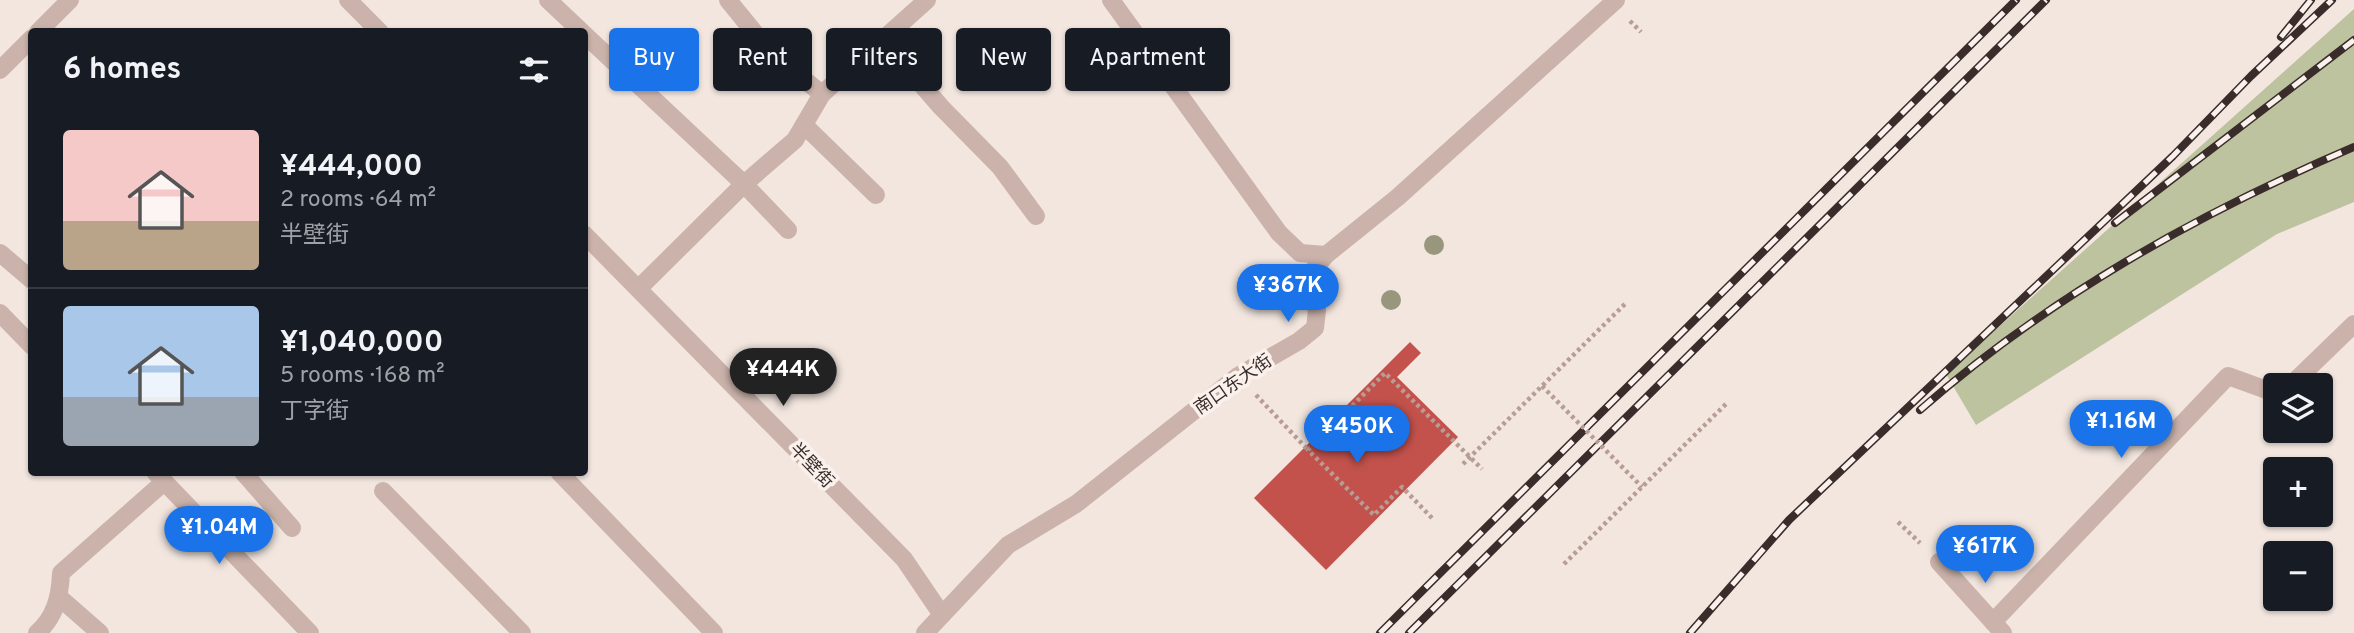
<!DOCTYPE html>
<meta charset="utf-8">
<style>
body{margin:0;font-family:Overpass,"Noto Sans SC",sans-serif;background:#20242c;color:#f1f3f6;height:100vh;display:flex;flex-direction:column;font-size:26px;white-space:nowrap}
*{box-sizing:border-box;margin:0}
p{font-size:23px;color:#9ea1a6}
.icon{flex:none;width:38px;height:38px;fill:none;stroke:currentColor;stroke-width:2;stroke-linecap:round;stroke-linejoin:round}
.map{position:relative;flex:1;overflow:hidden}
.sheet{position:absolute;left:28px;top:28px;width:560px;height:448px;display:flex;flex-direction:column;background:#171b24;border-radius:7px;box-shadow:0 2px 5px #0004}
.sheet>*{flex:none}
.guide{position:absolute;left:609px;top:28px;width:665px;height:63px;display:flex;gap:14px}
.fabs{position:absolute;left:2263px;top:373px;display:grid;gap:14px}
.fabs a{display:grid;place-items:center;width:70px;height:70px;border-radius:7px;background:#171b24;box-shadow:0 2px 5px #0004;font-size:35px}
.price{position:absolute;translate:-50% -60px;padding:0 16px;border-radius:24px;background:#1a73e8;color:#fff;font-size:23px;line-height:46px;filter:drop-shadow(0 2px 4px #0008)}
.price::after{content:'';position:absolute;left:50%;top:42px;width:21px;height:16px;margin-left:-10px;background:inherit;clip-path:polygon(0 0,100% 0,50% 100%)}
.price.selected{background:#222;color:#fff}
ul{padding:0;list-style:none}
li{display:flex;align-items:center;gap:21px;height:175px;padding:0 35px}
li+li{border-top:2px solid #363941}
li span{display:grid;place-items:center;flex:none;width:196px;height:140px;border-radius:7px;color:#555}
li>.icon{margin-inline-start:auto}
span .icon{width:84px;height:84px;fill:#fffc;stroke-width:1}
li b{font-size:30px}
h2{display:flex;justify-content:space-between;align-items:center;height:84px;padding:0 35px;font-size:30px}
.tag{padding:0 24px;border-radius:7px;background:#171b24;box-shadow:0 2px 5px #0004;font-size:24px;line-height:63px}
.tag.selected{background:#1a73e8;color:#fff}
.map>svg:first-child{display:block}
.green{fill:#bdc29f}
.building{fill:#c3524c}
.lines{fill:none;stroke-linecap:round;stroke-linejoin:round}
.path{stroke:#b79d95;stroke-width:4.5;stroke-dasharray:3.5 3.5;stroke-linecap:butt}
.service{stroke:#cbb3ab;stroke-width:18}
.minor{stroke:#cbb3ab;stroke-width:18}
.tertiary{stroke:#cbb3ab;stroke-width:18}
.rail-casing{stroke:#392c2a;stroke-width:8}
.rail{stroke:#faf1ec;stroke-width:5;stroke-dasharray:16;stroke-linecap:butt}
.path-bridge{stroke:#b79d95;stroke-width:4.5;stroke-dasharray:3.5 3.5;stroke-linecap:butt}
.tree{fill:#98977e}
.labels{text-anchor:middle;stroke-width:7;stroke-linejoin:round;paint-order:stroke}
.street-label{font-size:18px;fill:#392c2a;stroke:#faf1ec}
</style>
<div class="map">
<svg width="2354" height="633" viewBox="0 0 2354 633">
<rect width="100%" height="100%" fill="#f2e6df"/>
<polygon class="green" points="2354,9 2354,202 2277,234 1976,425 1946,374"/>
<polygon class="building" points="1410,342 1421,353 1397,377 1458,437 1326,570 1254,498"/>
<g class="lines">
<g class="path">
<polyline points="1630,21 1641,32"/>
<polyline points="1256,395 1308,450"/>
<polyline points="1432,518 1402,487 1374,515 1308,450 1385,373 1482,469"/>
<polyline points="1898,522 1920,543"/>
<polyline points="1564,564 1727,403"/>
</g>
<g class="service">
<polyline points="728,0 771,53 822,94"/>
<polyline points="883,40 941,107 1000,167 1036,216"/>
<polyline points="804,125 876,195"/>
<polyline points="559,472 714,633"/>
<polyline points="383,491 522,633"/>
<path d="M37,633C55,617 60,597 61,573L164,482"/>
</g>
<g class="minor">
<polyline points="548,0 582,32"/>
<polyline points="1111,0 1279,233 1300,253 1326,255"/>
<polyline points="38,32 70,0"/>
<polyline points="584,34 744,184 788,230"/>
<polyline points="0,70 32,38"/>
<polyline points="0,253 32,280"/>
<polyline points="639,288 744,184 795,140 822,94 927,0"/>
<polyline points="2291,385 2354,324"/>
<polyline points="243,472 292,528"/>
<polyline points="60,598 100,633"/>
<polyline points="1993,622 2228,376 2275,393"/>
</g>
<g class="tertiary">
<polyline points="348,0 380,32"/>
<polyline points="584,234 904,559 942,615"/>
<polyline points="0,313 32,346"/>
<polyline points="155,472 310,633"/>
<polyline points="1939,562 2003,633"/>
<polyline points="925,633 1008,545 1076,504 1238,376 1299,341 1315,328 1317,310 1309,291 1310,274 1326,255 1398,197 1616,0"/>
</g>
<defs>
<g id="rail">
<polyline points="2281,37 2311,0"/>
<polyline points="2115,223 2354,40"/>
<path d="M1920,410C2049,297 2197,214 2354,147"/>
<polyline points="1380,633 2016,0"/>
<polyline points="1409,633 2046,0"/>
<polyline points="1690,633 1789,520 2173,156 2251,76 2332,0"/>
</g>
</defs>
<use href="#rail" class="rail-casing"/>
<use href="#rail" class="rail"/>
<g class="path-bridge">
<polyline points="1542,386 1642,487"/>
<polyline points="1463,464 1626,303"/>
</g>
</g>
<g class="tree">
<circle cx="1434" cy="245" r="10"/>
<circle cx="1391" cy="300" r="10"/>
</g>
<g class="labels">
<g class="street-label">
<text transform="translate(1233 384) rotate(-35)" y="6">南口东大街</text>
<text transform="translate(812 465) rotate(46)" y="6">半壁街</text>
</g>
</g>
</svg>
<div class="fabs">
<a><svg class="icon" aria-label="layers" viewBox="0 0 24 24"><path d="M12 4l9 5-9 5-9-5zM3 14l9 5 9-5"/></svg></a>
<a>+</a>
<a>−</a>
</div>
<b class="price" style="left:1288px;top:324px">¥367K</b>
<b class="price selected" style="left:783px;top:408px">¥444K</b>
<b class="price" style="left:2121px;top:460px">¥1.16M</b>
<b class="price" style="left:1357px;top:465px">¥450K</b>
<b class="price" style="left:219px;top:566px">¥1.04M</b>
<b class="price" style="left:1985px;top:585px">¥617K</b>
<div class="guide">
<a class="tag selected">Buy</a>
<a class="tag">Rent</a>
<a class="tag">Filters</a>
<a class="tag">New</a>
<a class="tag">Apartment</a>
</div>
<section class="sheet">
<h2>6 homes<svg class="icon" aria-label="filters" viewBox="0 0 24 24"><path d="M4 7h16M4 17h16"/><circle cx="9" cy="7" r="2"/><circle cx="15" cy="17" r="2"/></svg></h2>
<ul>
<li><span style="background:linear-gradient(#f6c9c9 65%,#b9a48a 0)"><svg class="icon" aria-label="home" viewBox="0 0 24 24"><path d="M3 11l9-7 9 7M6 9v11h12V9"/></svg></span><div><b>¥444,000</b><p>2 rooms · 64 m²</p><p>半壁街</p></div></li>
<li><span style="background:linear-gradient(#a9c7e8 65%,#9aa5b1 0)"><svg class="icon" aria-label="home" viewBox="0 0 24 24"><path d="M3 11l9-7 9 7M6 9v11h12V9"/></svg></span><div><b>¥1,040,000</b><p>5 rooms · 168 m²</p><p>丁字街</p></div></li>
</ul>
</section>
</div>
